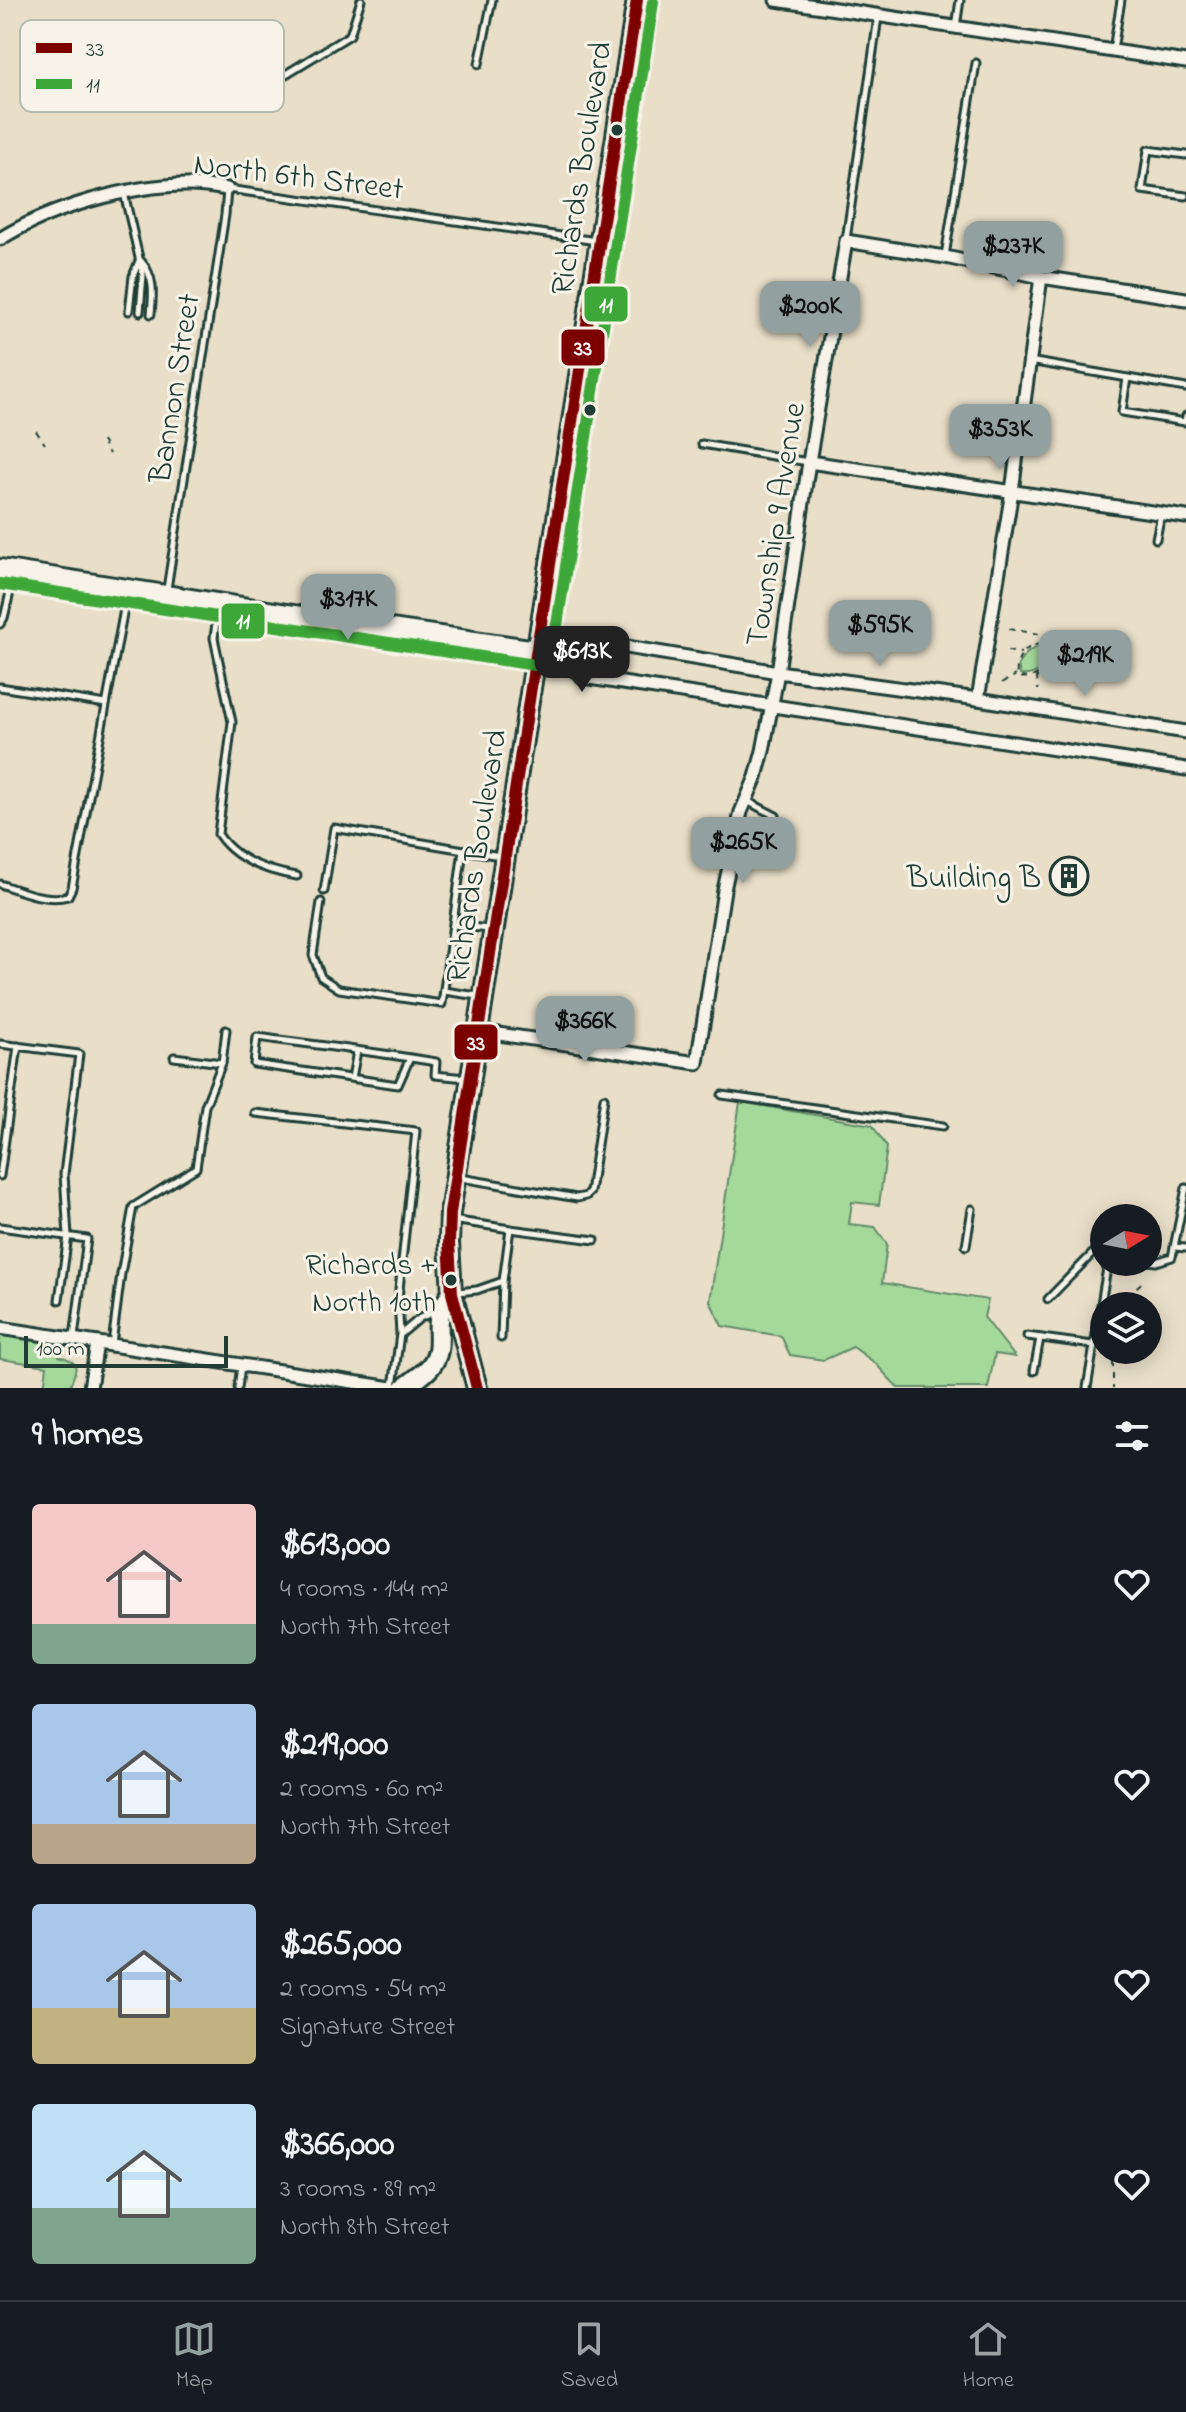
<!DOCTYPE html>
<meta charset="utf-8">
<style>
body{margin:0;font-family:"Indie Flower",sans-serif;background:#242831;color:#f1f3f6;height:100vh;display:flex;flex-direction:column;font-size:30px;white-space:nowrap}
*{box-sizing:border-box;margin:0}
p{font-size:26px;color:#9ea1a6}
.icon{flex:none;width:44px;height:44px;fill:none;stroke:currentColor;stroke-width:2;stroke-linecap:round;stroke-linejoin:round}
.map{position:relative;height:1388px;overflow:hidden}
.details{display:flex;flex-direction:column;background:#171b24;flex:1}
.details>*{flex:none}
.needle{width:52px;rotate:80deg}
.buttons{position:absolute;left:1090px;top:1204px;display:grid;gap:16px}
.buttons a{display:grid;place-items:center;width:72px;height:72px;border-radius:50%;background:#171b24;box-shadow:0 4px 20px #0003;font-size:40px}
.scale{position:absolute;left:24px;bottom:20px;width:204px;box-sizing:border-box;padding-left:8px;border:4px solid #1f3d34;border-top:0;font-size:22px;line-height:28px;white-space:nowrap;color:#1f3d34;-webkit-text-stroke:6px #f7f3e8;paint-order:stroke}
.price{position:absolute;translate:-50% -68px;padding:0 18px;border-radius:16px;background:#92a19f;color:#111;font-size:26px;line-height:52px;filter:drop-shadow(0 2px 4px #0008)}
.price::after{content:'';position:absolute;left:50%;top:48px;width:24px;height:18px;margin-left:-12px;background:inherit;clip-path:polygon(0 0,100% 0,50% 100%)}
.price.active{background:#222;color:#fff}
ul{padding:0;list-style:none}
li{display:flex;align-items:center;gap:24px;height:200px;padding:0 32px}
li span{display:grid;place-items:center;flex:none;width:224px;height:160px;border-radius:8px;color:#555}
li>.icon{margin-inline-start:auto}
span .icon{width:96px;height:96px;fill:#fffc;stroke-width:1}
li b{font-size:34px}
h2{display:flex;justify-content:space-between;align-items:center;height:96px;padding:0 32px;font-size:34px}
.dock{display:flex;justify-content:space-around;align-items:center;height:112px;border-top:2px solid #363941;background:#171b24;font-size:22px;color:#9ea1a6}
.dock a{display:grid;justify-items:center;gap:4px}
.dock .active{color:#92a19f}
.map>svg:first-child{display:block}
.green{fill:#a5d99c;stroke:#628b68;stroke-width:2}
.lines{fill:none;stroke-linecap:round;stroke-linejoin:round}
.service-casing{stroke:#1f3d34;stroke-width:11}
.minor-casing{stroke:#1f3d34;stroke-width:17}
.secondary-casing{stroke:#1f3d34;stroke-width:22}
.primary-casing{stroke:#1f3d34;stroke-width:24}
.path{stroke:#1f3d34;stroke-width:2;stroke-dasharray:6 6;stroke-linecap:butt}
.service{stroke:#f7f3e8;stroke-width:5}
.minor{stroke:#f7f3e8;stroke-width:11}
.secondary{stroke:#f7f3e8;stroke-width:16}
.primary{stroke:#f7f3e8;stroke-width:18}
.bus-1-casing{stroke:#f7f3e8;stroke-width:18}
.bus-2-casing{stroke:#f7f3e8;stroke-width:18}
.bus-1{stroke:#7d0000;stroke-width:12}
.bus-2{stroke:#3da838;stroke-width:12}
.bus-dot{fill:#1f3d34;stroke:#f7f3e8;stroke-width:3}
.labels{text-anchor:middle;stroke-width:6;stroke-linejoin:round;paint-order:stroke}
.bus-label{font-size:30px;fill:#1f3d34;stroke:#f7f3e8;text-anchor:end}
.street-label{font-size:32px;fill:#1f3d34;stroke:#f7f3e8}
.poi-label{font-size:32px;fill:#1f3d34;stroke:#f7f3e8;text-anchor:end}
.key{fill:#f7f3e8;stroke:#b6bcb2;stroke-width:2}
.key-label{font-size:22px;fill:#1f3d34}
.line-badge{stroke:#f7f3e8;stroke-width:3}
.badge-label{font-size:22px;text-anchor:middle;font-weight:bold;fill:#fff}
</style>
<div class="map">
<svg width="1186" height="1388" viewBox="0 0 1186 1388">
<rect width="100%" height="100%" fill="#e9dfc9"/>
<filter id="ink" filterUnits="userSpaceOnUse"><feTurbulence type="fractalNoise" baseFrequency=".0125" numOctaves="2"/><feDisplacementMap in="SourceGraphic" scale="16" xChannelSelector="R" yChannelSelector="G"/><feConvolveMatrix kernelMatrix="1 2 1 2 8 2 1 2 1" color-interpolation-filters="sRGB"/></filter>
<g filter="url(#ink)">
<g class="green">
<path d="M1044,646L1049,648L1051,653C1048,667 1034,677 1020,675L1018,665C1024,654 1032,647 1044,646Z"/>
<polygon points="740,1102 872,1125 887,1147 879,1205 852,1202 849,1224 875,1227 887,1244 882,1283 988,1300 984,1317 1015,1357 995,1354 988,1388 898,1388 875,1363 853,1347 824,1360 790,1355 781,1336 722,1326 710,1301"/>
<path d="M0,1332L52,1340L60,1351L59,1356C83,1362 76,1371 69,1388H44L47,1366L0,1359Z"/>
</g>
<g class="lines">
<defs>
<g id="service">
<polyline points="956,27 960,0"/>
<polyline points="1113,50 1121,0"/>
<polyline points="479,64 492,0"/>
<polyline points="281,77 350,35 361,0"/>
<polyline points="1186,155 1148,150 1142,190 1186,196"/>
<polyline points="124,193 143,275 140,312"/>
<polyline points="846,240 878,17"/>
<polyline points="945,256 976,63"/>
<path d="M141,261C155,277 153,294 151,314"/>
<polyline points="129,311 133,276 139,261"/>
<polyline points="1029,361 1186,388"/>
<polyline points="1127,378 1122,412 1185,422 1186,416"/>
<polyline points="702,444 808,462"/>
<polyline points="1156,539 1161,514"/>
<polyline points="167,589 225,215 227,189 597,241"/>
<path d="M218,607L214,638L232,722L218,834C235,860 267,871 297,876"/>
<polyline points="0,624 4,618 14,575"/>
<polyline points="0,687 106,704"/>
<polyline points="747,801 776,816"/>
<path d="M0,884C21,891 46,902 68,896L72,888L127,593"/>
<polyline points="324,891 334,828 500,856"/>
<polyline points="321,902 313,955 321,977 339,989 442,1004 463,850"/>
<polyline points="453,925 489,929"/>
<polyline points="444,991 478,996"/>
<polyline points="0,1044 79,1054 64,1174 68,1236 59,1300"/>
<polyline points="174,1057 222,1063"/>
<path d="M410,1058L398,1085L254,1064L257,1037C317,1045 377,1052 436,1062L435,1075L466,1078"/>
<polyline points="352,1078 357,1051"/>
<polyline points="722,1095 943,1126"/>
<polyline points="255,1113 416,1131 398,1299 400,1334 393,1387"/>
<polyline points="0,1176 18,1046"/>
<polyline points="461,1178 577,1198 586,1196 590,1192 604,1098"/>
<polyline points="452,1220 510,1229 503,1281"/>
<polyline points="0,1227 87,1239 74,1337"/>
<polyline points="510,1229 595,1240"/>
<polyline points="966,1246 972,1209"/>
<polyline points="1174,1247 1186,1248"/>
<polyline points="1148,1261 1156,1262 1172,1257 1186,1188"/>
<polyline points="457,1292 477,1290 503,1281 501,1338"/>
<polyline points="1048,1299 1094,1252 1104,1253"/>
<polyline points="401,1334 420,1318 436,1311"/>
<polyline points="1027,1336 1093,1345"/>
<polyline points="112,1344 121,1274 133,1207 196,1168 205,1106 222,1063 226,1030"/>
<polyline points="1034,1371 1040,1338"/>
<polyline points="238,1388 241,1366"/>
<polyline points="1087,1388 1108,1262"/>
</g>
<g id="minor">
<polyline points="776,0 1186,62"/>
<path d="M0,239C49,208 132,184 190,185C202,185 215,187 227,189"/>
<polyline points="809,462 1186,517"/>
<polyline points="537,649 562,660 583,677 1186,769"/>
<polyline points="538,649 590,641 778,672 978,699 1186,732"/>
<polyline points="978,699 1012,491 1041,277"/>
<polyline points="478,1031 697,1063 724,890 741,812 756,777 763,751 778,672 809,462 846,241 945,257 1041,277 1186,299"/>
<polyline points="0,1328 392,1388"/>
<polyline points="90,1388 97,1343"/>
</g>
<polyline id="secondary" points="0,568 287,613 537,649"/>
<g id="primary">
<path d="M404,1388C412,1382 423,1375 430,1367C446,1347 434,1330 441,1310C444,1304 449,1298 452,1293"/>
<polyline points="477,1388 452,1293 449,1243 450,1213 637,0"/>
</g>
</defs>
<use href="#service" class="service-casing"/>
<use href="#minor" class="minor-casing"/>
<use href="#secondary" class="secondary-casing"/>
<use href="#primary" class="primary-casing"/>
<g class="path">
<polyline points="36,431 45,444"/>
<polyline points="102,441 109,454"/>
<polyline points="1009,629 1058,637 1068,636"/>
<path d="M1052,647C1033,637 1014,655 1017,675L1020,677C1034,680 1044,671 1053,661L1052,647L1058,637"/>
<polyline points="1007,651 1021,653"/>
<polyline points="1037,676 1038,690"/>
<polyline points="1002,683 1016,675"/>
<polyline points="1122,1306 1130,1293 1145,1280"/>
<polyline points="1113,1350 1113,1388"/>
</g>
<use href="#service" class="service"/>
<use href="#minor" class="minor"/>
<use href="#secondary" class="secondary"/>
<use href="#primary" class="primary"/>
<defs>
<polyline id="bus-1" points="477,1388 452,1293 449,1243 450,1213 637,0"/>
<polyline id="bus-2" points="0,584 535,665 548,661 553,651 653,2"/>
</defs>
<use href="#bus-1" class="bus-1-casing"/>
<use href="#bus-2" class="bus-2-casing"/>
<use href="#bus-1" class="bus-1"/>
<use href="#bus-2" class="bus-2"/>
</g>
</g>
<defs>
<symbol id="building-ring" viewBox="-11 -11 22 22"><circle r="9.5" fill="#f7f3e8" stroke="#1f3d34" stroke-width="1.5"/><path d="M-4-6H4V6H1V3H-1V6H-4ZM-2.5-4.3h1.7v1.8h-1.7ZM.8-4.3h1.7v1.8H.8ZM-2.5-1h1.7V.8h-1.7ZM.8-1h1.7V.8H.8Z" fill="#1f3d34"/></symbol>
</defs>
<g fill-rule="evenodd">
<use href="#building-ring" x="1047" y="854" width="44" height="44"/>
</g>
<g class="bus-dot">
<circle cx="617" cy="130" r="7"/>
<circle cx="590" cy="410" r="7"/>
<circle cx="451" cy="1280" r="7"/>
</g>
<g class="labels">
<g class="bus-label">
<text x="436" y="1274">Richards +<tspan x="436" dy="37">North 10th</tspan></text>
</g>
<g class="street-label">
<text transform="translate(580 168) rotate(-81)" y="11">Richards Boulevard</text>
<text transform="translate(299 175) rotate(7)" y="11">North 6th Street</text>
<text transform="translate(173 388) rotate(-81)" y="11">Bannon Street</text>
<text transform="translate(774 524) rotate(-81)" y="11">Township 9 Avenue</text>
<text transform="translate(475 856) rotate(-81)" y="11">Richards Boulevard</text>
</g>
<g class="poi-label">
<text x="1041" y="887">Building B</text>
</g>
</g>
<rect x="20" y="20" width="264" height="92" rx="12" class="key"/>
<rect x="36" y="43" width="36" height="10" fill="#7d0000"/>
<rect x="36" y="79" width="36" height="10" fill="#3da838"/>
<g class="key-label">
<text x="86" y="56">33</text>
<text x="86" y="92">11</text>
</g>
<g class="line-badge">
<rect x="583" y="285" width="46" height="38" rx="8" fill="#3da838"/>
<rect x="560" y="328" width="46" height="39" rx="8" fill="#7d0000"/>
<rect x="220" y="602" width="46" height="38" rx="8" fill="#3da838"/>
<rect x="453" y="1023" width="46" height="38" rx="8" fill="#7d0000"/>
</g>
<g class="badge-label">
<text x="606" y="312">11</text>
<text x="583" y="355">33</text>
<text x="243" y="628">11</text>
<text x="476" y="1050">33</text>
</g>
</svg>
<div class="buttons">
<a><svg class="needle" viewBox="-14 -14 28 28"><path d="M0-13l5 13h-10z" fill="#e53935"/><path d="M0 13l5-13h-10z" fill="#9ea1a6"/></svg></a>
<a><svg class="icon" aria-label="layers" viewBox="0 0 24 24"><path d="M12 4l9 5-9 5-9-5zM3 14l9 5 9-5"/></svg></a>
</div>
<div class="scale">100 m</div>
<b class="price" style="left:1013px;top:289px">$237K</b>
<b class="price" style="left:810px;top:349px">$200K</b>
<b class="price" style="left:1000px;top:472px">$353K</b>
<b class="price" style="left:348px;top:642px">$317K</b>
<b class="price" style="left:880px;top:668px">$595K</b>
<b class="price active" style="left:582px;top:694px">$613K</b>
<b class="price" style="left:1085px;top:698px">$219K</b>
<b class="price" style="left:743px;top:885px">$265K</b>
<b class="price" style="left:585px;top:1064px">$366K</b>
</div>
<section class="details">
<h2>9 homes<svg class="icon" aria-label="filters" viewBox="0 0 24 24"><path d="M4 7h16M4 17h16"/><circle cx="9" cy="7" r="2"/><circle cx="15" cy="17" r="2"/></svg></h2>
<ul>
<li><span style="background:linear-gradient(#f6c9c9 75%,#7fa58c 0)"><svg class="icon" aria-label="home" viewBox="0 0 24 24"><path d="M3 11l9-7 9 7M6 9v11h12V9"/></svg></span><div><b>$613,000</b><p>4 rooms · 144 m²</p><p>North 7th Street</p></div><svg class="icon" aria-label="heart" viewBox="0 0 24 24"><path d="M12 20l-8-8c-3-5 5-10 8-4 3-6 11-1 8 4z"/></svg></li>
<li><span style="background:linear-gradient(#a9c7e8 75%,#b9a48a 0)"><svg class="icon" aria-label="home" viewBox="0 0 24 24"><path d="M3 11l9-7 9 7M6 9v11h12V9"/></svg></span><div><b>$219,000</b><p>2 rooms · 60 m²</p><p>North 7th Street</p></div><svg class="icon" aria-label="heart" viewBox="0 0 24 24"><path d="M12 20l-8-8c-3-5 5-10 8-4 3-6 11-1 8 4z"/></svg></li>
<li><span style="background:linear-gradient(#a9c7e8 65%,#c2b280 0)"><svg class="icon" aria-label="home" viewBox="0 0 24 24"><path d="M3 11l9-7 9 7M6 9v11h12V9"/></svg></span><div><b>$265,000</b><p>2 rooms · 54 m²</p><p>Signature Street</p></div><svg class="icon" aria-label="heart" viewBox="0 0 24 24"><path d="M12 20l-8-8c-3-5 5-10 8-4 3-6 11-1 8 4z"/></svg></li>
<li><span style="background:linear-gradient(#bfe0f5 65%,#7fa58c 0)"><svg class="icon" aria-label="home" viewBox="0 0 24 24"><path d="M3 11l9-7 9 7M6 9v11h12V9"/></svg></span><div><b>$366,000</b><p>3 rooms · 89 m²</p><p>North 8th Street</p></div><svg class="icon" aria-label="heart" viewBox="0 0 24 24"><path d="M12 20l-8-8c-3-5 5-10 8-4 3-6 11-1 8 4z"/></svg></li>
</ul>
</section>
<nav class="dock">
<a class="active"><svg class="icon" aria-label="map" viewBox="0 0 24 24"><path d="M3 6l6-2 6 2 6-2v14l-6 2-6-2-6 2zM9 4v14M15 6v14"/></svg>Map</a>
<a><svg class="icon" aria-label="saved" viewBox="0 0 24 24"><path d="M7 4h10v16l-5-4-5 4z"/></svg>Saved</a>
<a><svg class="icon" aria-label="home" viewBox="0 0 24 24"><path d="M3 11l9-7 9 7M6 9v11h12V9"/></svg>Home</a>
</nav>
